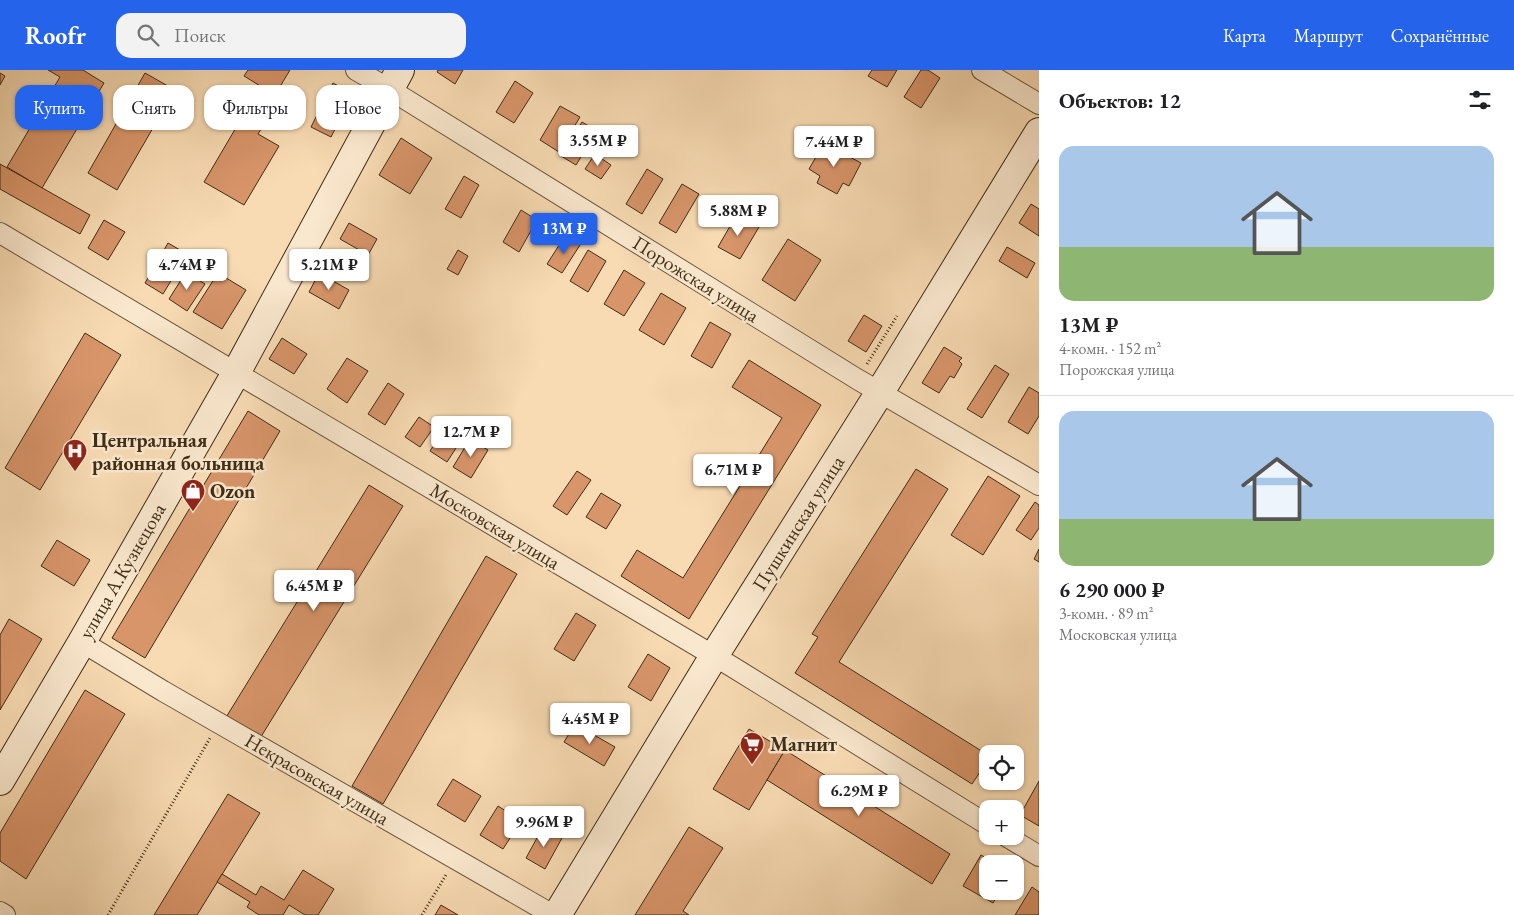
<!DOCTYPE html>
<html lang="ru">
<meta charset="utf-8">
<style>
body{margin:0;font-family:"EB Garamond",serif;background:#f2f2f2;color:#202124;height:100vh;display:flex;flex-direction:column;font-size:19px;white-space:nowrap}
*{box-sizing:border-box;margin:0}
p{font-size:16px;color:#757577}
.icon{flex:none;width:28px;height:28px;fill:none;stroke:currentColor;stroke-width:2;stroke-linecap:round;stroke-linejoin:round}
.map{position:relative;flex:1;overflow:hidden}
.sheet{display:flex;flex-direction:column;background:#fff;width:475px}
.sheet>*{flex:none}
.banner{position:absolute;left:15px;top:15px;width:475px;height:45px;display:flex;gap:10px}
.controls{position:absolute;left:979px;top:675px;display:grid;gap:10px}
.controls a{display:grid;place-items:center;width:45px;height:45px;border-radius:10px;background:#fff;box-shadow:0 1px 4px #0004;font-size:25px}
.price{position:absolute;translate:-50% -42px;padding:0 11px;border-radius:5px;background:#fff;color:#222;font-size:16px;line-height:32px;filter:drop-shadow(0 1px 2px #0008)}
.price::after{content:'';position:absolute;left:50%;top:30px;width:15px;height:11px;margin-left:-8px;background:inherit;clip-path:polygon(0 0,100% 0,50% 100%)}
.price.selected{background:#2563eb;color:#fff}
ul{padding:0;list-style:none}
li{display:grid;align-content:center;gap:10px;height:265px;padding:0 20px}
li+li{border-top:1px solid #e0e0e0}
li span{display:grid;place-items:center;height:155px;border-radius:15px;color:#555}
li>.icon{margin-inline-start:auto}
span .icon{width:90px;height:90px;fill:#fffc;stroke-width:1}
li b{font-size:21px}
h2{display:flex;justify-content:space-between;align-items:center;height:60px;padding:0 20px;font-size:21px}
.tag{padding:0 18px;border-radius:15px;background:#fff;box-shadow:0 1px 4px #0004;font-size:18px;line-height:45px}
.tag.selected{background:#2563eb;color:#fff}
header{display:flex;align-items:center;gap:30px;box-sizing:border-box;height:70px;padding:0 25px;background:#2563eb;color:#fff}
header strong{font-size:24px}
nav{display:flex;gap:28px;margin-inline-start:auto;font-size:18px}
.search{width:350px;height:45px;background:#f2f2f2;display:flex;align-items:center;gap:12px;box-sizing:border-box;padding:0 18px;border-radius:15px;color:#757577;font-size:19px}
main{display:flex;flex:1;min-height:0}
.map>svg:first-child{display:block}
.building{fill:#d8956a;stroke:#3f2d15}
.lines{fill:none;stroke-linecap:round;stroke-linejoin:round}
.minor-casing{stroke:#6d583c;stroke-width:22}
.secondary-casing{stroke:#3f2d15;stroke-width:30}
.path{stroke:#3f2d15;stroke-width:3;stroke-dasharray:1 2.5;stroke-linecap:butt}
.minor{stroke:#fae8ce;stroke-width:20}
.secondary{stroke:#fae8ce;stroke-width:28}
.labels{text-anchor:middle;stroke-width:5;stroke-linejoin:round;paint-order:stroke}
.street-label{font-size:20px;fill:#3f2d15;stroke:#fae8ce}
.poi-label{font-size:20px;font-weight:bold;fill:#3f2d15;stroke:#fae8ce;text-anchor:start}
</style>
<header>
<strong>Roofr</strong>
<div class="search"><svg class="icon" aria-label="search" viewBox="0 0 24 24"><circle cx="10" cy="10" r="6"/><path d="M15 15l6 6"/></svg>Поиск</div>
<nav><a>Карта</a><a>Маршрут</a><a>Сохранённые</a></nav>
</header>
<main>
<div class="map">
<svg width="1039" height="845" viewBox="0 0 1039 845">
<rect width="100%" height="100%" fill="#f8dbb3"/>
<filter id="stains"><feTurbulence type="fractalNoise" baseFrequency=".004" numOctaves="4"/><feColorMatrix values="0 0 0 0 .2 0 0 0 0 .09 0 0 0 0 .02 0 0 0 .5 -.17"/></filter>
<radialGradient id="worn" r=".72"><stop offset=".6" stop-color="#630" stop-opacity="0"/><stop offset="1" stop-color="#630" stop-opacity=".3"/></radialGradient>
<g class="building">
<polygon points="48,0 83,0 104,13 42,118 7,97 60,7"/>
<polygon points="248,0 290,0 275,25 244,6"/>
<polygon points="438,0 463,0 455,14 437,2"/>
<polygon points="872,0 897,0 887,17 868,6"/>
<polygon points="921,0 928,0 940,8 921,38 904,27"/>
<polygon points="0,3 5,6 0,15"/>
<polygon points="145,3 175,20 117,120 88,103"/>
<polygon points="515,11 533,23 514,53 496,42"/>
<polygon points="333,13 353,24 331,67 311,57"/>
<polygon points="560,36 580,47 559,82 540,70"/>
<polygon points="247,39 266,51 258,64 279,76 244,135 204,112"/>
<polygon points="582,52 597,61 576,95 561,86"/>
<polygon points="401,68 432,88 410,124 379,105"/>
<polygon points="824,73 861,93 849,116 843,113 837,124 817,113 820,106 809,99"/>
<polygon points="595,84 611,95 601,109 585,99"/>
<polygon points="0,94 90,145 80,164 0,119"/>
<polygon points="647,99 663,109 642,144 626,134"/>
<polygon points="464,106 479,115 461,148 445,139"/>
<polygon points="682,114 699,124 676,163 659,153"/>
<polygon points="1031,134 1039,139 1039,166 1019,153"/>
<polygon points="521,140 537,150 519,182 503,172"/>
<polygon points="737,144 759,157 740,189 718,177"/>
<polygon points="104,150 125,162 108,190 88,178"/>
<polygon points="349,153 377,169 368,185 340,169"/>
<polygon points="565,166 580,175 562,203 547,194"/>
<polygon points="788,169 821,190 795,231 762,210"/>
<polygon points="168,173 187,184 163,224 145,213"/>
<polygon points="1007,177 1035,193 1027,208 999,191"/>
<polygon points="458,180 468,186 458,205 447,199"/>
<polygon points="588,180 606,191 588,222 570,211"/>
<polygon points="624,200 645,213 624,246 604,234"/>
<polygon points="186,202 205,214 187,241 169,229"/>
<polygon points="218,203 246,220 222,259 193,242"/>
<polygon points="319,203 349,220 339,239 309,222"/>
<polygon points="661,223 686,238 664,275 639,260"/>
<polygon points="864,245 882,256 866,282 848,271"/>
<polygon points="710,252 731,264 712,298 691,286"/>
<polygon points="85,263 121,285 40,420 5,398"/>
<polygon points="282,268 307,284 294,304 269,289"/>
<polygon points="944,277 962,288 959,291 962,294 954,308 950,306 939,323 922,313"/>
<polygon points="347,288 368,301 347,333 327,319"/>
<polygon points="749,290 821,335 689,549 621,506 637,480 683,508 782,348 732,317"/>
<polygon points="995,295 1009,304 982,348 967,339"/>
<polygon points="388,313 404,324 385,355 368,344"/>
<polygon points="1029,317 1039,323 1039,346 1028,364 1008,352"/>
<polygon points="248,341 280,361 145,588 112,568"/>
<polygon points="419,347 434,357 420,377 405,367"/>
<polygon points="452,347 469,358 447,392 430,381"/>
<polygon points="470,369 488,380 471,408 453,397"/>
<polygon points="916,399 948,419 839,592 988,685 988,690 972,714 795,603 818,567 812,564"/>
<polygon points="577,401 591,410 567,445 553,436"/>
<polygon points="988,406 1020,426 983,485 951,465"/>
<polygon points="369,415 403,436 259,670 225,649"/>
<polygon points="601,423 621,435 606,459 586,447"/>
<polygon points="1035,432 1039,435 1039,458 1031,470 1016,460"/>
<polygon points="57,470 90,490 74,516 41,496"/>
<polygon points="1039,479 1039,492 1034,489"/>
<polygon points="486,486 517,504 383,734 352,716"/>
<polygon points="576,543 596,555 574,591 554,579"/>
<polygon points="9,549 42,569 0,640 0,565"/>
<polygon points="648,584 670,598 651,631 628,617"/>
<polygon points="85,620 125,644 26,809 0,791 0,763"/>
<polygon points="575,654 615,677 604,696 564,672"/>
<polygon points="749,659 785,680 749,740 713,719"/>
<polygon points="785,680 950,784 932,814 767,710"/>
<polygon points="453,709 481,726 465,752 437,735"/>
<polygon points="1039,711 1039,756 1020,745"/>
<polygon points="228,724 260,743 197,845 154,845"/>
<polygon points="498,736 521,751 503,779 480,765"/>
<polygon points="543,757 562,768 545,799 526,788"/>
<polygon points="689,757 723,778 683,841 689,845 635,845"/>
<polygon points="981,785 997,794 988,794 988,821 1000,821 993,833 963,816"/>
<polygon points="303,800 334,819 318,845 305,845 289,835 283,845 259,845 247,837 250,832 217,812 222,804 256,825 261,816 284,830"/>
<polygon points="1032,817 1039,822 1039,845 1015,845"/>
<polygon points="441,835 458,845 435,845"/>
</g>
<g class="lines">
<defs>
<g id="minor">
<polyline points="356,0 389,19 857,309 1039,415"/>
<polyline points="982,0 1039,34"/>
<polyline points="0,163 731,596 988,755"/>
<polyline points="82,572 163,621 553,845"/>
<polyline points="1006,766 1039,786"/>
<polyline points="0,842 5,845"/>
</g>
<g id="secondary">
<polyline points="0,711 82,572 236,303 400,0"/>
<polyline points="557,845 714,586 880,322 1039,62"/>
</g>
</defs>
<use href="#minor" class="minor-casing"/>
<use href="#secondary" class="secondary-casing"/>
<g class="path">
<polyline points="867,294 897,246"/>
<polyline points="108,845 210,668"/>
<polyline points="422,845 446,805"/>
</g>
<use href="#minor" class="minor"/>
<use href="#secondary" class="secondary"/>
</g>
<defs>
<symbol id="hospital-pin" viewBox="-11 -11 22 30"><path d="M0 17L-7.5 6A9.5 9.5 0 1 1 7.5 6Z" fill="#8f2418" stroke="#fae8ce"/><path d="M-5-5h3v3.5h4V-5h3V5h-3V1.5h-4V5h-3Z" fill="#fff"/></symbol>
<symbol id="shop-pin" viewBox="-11 -11 22 30"><path d="M0 17L-7.5 6A9.5 9.5 0 1 1 7.5 6Z" fill="#8f2418" stroke="#fae8ce"/><path d="M-5-2.5h2.3a2.7 3.5 0 0 1 5.4 0H5L5.5 6h-11ZM-1.5-2.5h3a1.5 2.3 0 0 0-3 0Z" fill="#fff"/></symbol>
<symbol id="supermarket-pin" viewBox="-11 -11 22 30"><path d="M0 17L-7.5 6A9.5 9.5 0 1 1 7.5 6Z" fill="#8f2418" stroke="#fae8ce"/><path d="M-6-5.5h2.5l.6 2H6L4.5 2H-2.5L-4.4-4H-6ZM-1.5 3.2a1.3 1.3 0 1 0 .1 0ZM3 3.2a1.3 1.3 0 1 0 .1 0Z" fill="#fff"/></symbol>
</defs>
<g fill-rule="evenodd">
<use href="#hospital-pin" x="61" y="367" width="28" height="38"/>
<use href="#shop-pin" x="179" y="407" width="28" height="38"/>
<use href="#supermarket-pin" x="738" y="660" width="28" height="38"/>
</g>
<g class="labels">
<g class="street-label">
<text transform="translate(696 209) rotate(32)" y="7">Порожская улица</text>
<text transform="translate(798 453) rotate(-58)" y="7">Пушкинская улица</text>
<text transform="translate(495 456) rotate(31)" y="7">Московская улица</text>
<text transform="translate(122 501) rotate(-60)" y="7">улица А.Кузнецова</text>
<text transform="translate(317 709) rotate(30)" y="7">Некрасовская улица</text>
</g>
<g class="poi-label">
<text x="92" y="377">Центральная<tspan x="92" dy="23">районная больница</tspan></text>
<text x="210" y="428">Ozon</text>
<text x="770" y="681">Магнит</text>
</g>
</g>
<rect width="100%" height="100%" filter="url(#stains)"/>
<rect width="100%" height="100%" fill="url(#worn)"/>
</svg>
<div class="controls">
<a><svg class="icon" aria-label="locate" viewBox="0 0 24 24"><circle cx="12" cy="12" r="6"/><path d="M12 2v4M12 18v4M2 12h4M18 12h4"/></svg></a>
<a>+</a>
<a>−</a>
</div>
<b class="price" style="left:598px;top:97px">3.55M ₽</b>
<b class="price" style="left:834px;top:98px">7.44M ₽</b>
<b class="price" style="left:738px;top:167px">5.88M ₽</b>
<b class="price selected" style="left:564px;top:185px">13M ₽</b>
<b class="price" style="left:187px;top:221px">4.74M ₽</b>
<b class="price" style="left:329px;top:221px">5.21M ₽</b>
<b class="price" style="left:471px;top:388px">12.7M ₽</b>
<b class="price" style="left:733px;top:426px">6.71M ₽</b>
<b class="price" style="left:314px;top:542px">6.45M ₽</b>
<b class="price" style="left:590px;top:675px">4.45M ₽</b>
<b class="price" style="left:859px;top:747px">6.29M ₽</b>
<b class="price" style="left:544px;top:778px">9.96M ₽</b>
<div class="banner">
<a class="tag selected">Купить</a>
<a class="tag">Снять</a>
<a class="tag">Фильтры</a>
<a class="tag">Новое</a>
</div>
</div>
<section class="sheet">
<h2>Объектов: 12<svg class="icon" aria-label="filters" viewBox="0 0 24 24"><path d="M4 7h16M4 17h16"/><circle cx="9" cy="7" r="2"/><circle cx="15" cy="17" r="2"/></svg></h2>
<ul>
<li><span style="background:linear-gradient(#a9c7e8 65%,#8fb573 0)"><svg class="icon" aria-label="home" viewBox="0 0 24 24"><path d="M3 11l9-7 9 7M6 9v11h12V9"/></svg></span><div><b>13M ₽</b><p>4-комн. · 152 m²</p><p>Порожская улица</p></div></li>
<li><span style="background:linear-gradient(#a9c7e8 70%,#8fb573 0)"><svg class="icon" aria-label="home" viewBox="0 0 24 24"><path d="M3 11l9-7 9 7M6 9v11h12V9"/></svg></span><div><b>6 290 000 ₽</b><p>3-комн. · 89 m²</p><p>Московская улица</p></div></li>
</ul>
</section>
</main>
